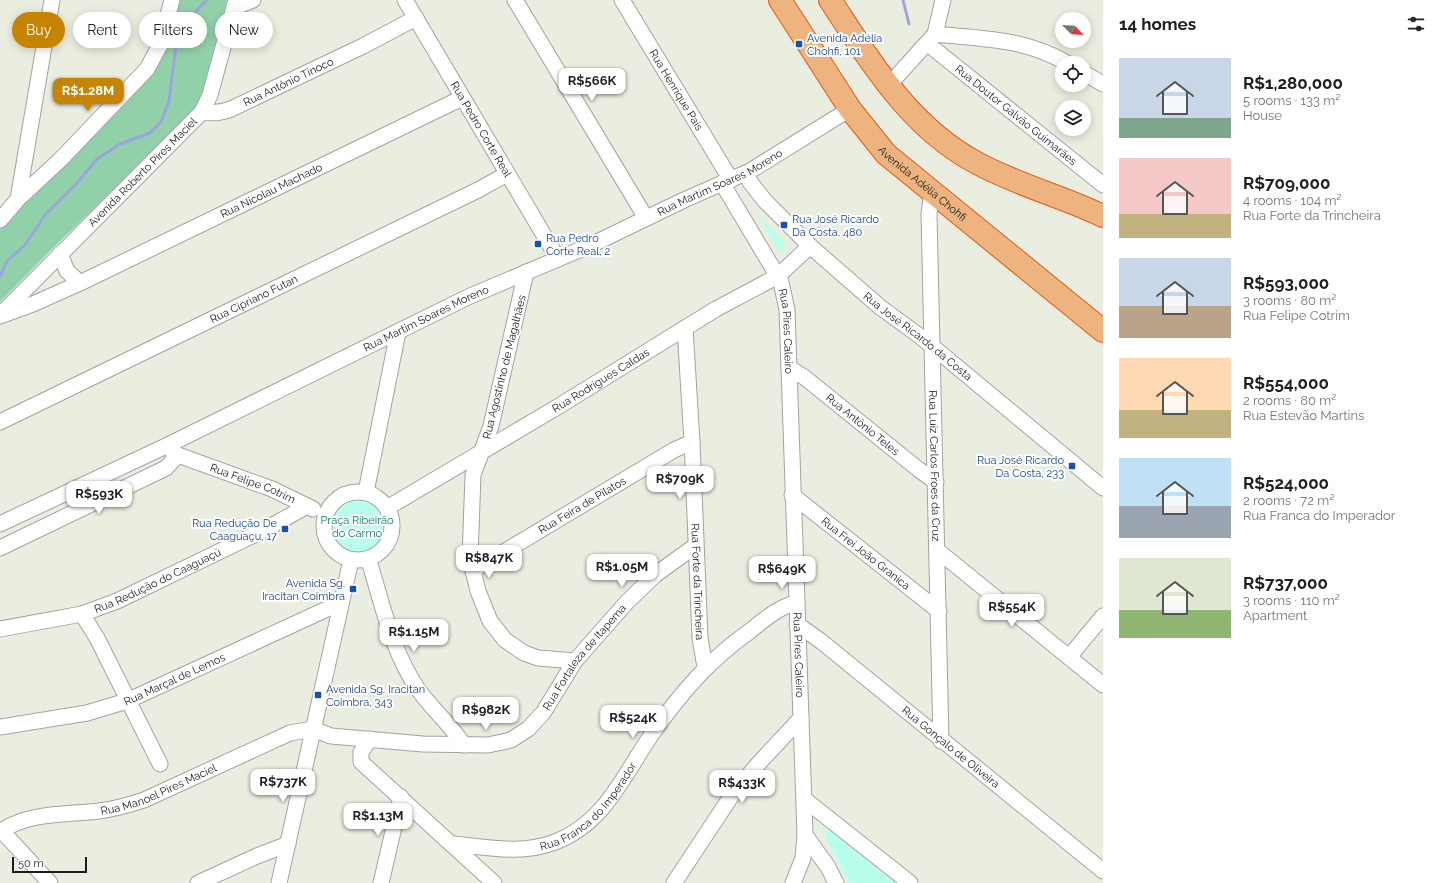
<!DOCTYPE html>
<meta charset="utf-8">
<style>
body{margin:0;font-family:Raleway,sans-serif;background:#f2f2f2;color:#202124;height:100vh;display:flex;flex-direction:column;font-size:15px;white-space:nowrap}
*{box-sizing:border-box;margin:0}
p{font-size:13px;color:#757577}
.icon{flex:none;width:22px;height:22px;fill:none;stroke:currentColor;stroke-width:2;stroke-linecap:round;stroke-linejoin:round}
.map{position:relative;flex:1;overflow:hidden}
.details{display:flex;flex-direction:column;background:#fff;width:340px}
.details>*{flex:none}
.guide{position:absolute;left:12px;top:12px;width:380px;height:36px;display:flex;gap:8px}
.needle{width:26px;rotate:115deg}
.controls{position:absolute;left:1055px;top:12px;display:grid;gap:8px}
.controls a{display:grid;place-items:center;width:36px;height:36px;border-radius:50%;background:#fff;box-shadow:0 2px 10px #0003;font-size:20px}
.scale{position:absolute;left:12px;bottom:10px;width:75px;box-sizing:border-box;padding-left:4px;border:2px solid #1c1c1c;border-top:0;font-size:11px;line-height:14px;white-space:nowrap;color:#1c1c1c;-webkit-text-stroke:3px #fff;paint-order:stroke}
.price{position:absolute;translate:-50% -34px;padding:0 9px;border-radius:8px;background:#fff;color:#222;font-size:13px;line-height:26px;filter:drop-shadow(0 1px 2px #0008)}
.price::after{content:'';position:absolute;left:50%;top:24px;width:12px;height:9px;margin-left:-6px;background:inherit;clip-path:polygon(0 0,100% 0,50% 100%)}
.price.selected{background:#c78400;color:#fff}
ul{padding:0;list-style:none}
li{display:flex;align-items:center;gap:12px;height:100px;padding:0 16px}
li span{display:grid;place-items:center;flex:none;width:112px;height:80px;border-radius:0px;color:#555}
li>.icon{margin-inline-start:auto}
span .icon{width:48px;height:48px;fill:#fffc;stroke-width:1}
li b{font-size:17px}
h2{display:flex;justify-content:space-between;align-items:center;height:48px;padding:0 16px;font-size:17px}
.pill{padding:0 14px;border-radius:18px;background:#fff;box-shadow:0 2px 10px #0003;font-size:14px;line-height:36px}
.pill.selected{background:#c78400;color:#fff}
main{display:flex;flex:1;min-height:0}
.map>svg:first-child{display:block}
.forest{fill:#91d1a9}
.park{fill:#b8feec}
.lines{fill:none;stroke-linecap:round;stroke-linejoin:round}
.stream{stroke:#9ca4e0;stroke-width:3}
.minor-casing{stroke:#a3a3a3;stroke-width:17}
.highway-casing{stroke:#e45816;stroke-width:24}
.minor{stroke:#fff;stroke-width:15}
.highway{stroke:#edb480;stroke-width:22}
.transit-dot{fill:#1a4fb4;stroke:#fff;stroke-width:1.5}
.labels{text-anchor:middle;stroke-width:4;stroke-linejoin:round;paint-order:stroke}
.transit-label{font-size:11px;fill:#164399;stroke:#fff;text-anchor:start}
.street-label{font-size:11px;fill:#1c1c1c;stroke:#fff}
.park-label{font-size:11px;fill:#038161;stroke:#fff}
</style>
<main>
<div class="map">
<svg width="1103" height="883" viewBox="0 0 1103 883">
<rect width="100%" height="100%" fill="#eaeee0"/>
<polygon class="forest" points="179,0 227,0 199,106 51,250 0,302 0,228 118,107"/>
<g class="park">
<polygon points="756,213 785,243 784,249 780,251"/>
<circle cx="358" cy="526" r="27"/>
<polygon points="827,829 831,831 895,883 849,883 824,834"/>
</g>
<g class="lines">
<g class="stream">
<polyline points="903,0 909,24"/>
<polyline points="0,276 7,261 25,245 45,215 78,182 97,159 120,144 150,133 161,122 169,101 176,46 184,24 207,0"/>
</g>
<defs>
<g id="minor">
<path id="s1" d="M405,0L558,259"/>
<polyline points="515,0 646,218"/>
<path id="s2" d="M622,0L731,180"/>
<polyline points="235,7 253,0"/>
<path d="M935,34C984,39 1023,38 1067,63"/>
<path id="s3" d="M928,44L1103,185"/>
<polyline points="1084,73 1103,84"/>
<polyline points="888,86 935,34 943,0"/>
<path id="s4" d="M202,112C213,114 221,113 231,109L363,46L416,18"/>
<path id="s5" d="M747,173L750,182L765,201L810,246L880,307L921,337L1103,488"/>
<path id="s6" d="M722,183L781,282L787,310L805,835L828,867L836,883"/>
<path id="s7" d="M932,191L929,214L941,741"/>
<polyline points="18,199 52,0"/>
<polyline points="0,220 18,199 60,160 147,69 160,45 172,0"/>
<polyline points="60,254 67,271 80,283"/>
<polyline points="526,272 491,426 473,475 470,558 478,591 490,621 505,640 524,653 538,658 575,661"/>
<path id="s8" d="M2,313L202,112L210,95L236,0"/>
<path id="s9" d="M0,316L33,304L80,283L462,98"/>
<path id="s10" d="M685,328L692,442L700,638L705,667"/>
<path id="s11" d="M789,368L804,377L918,469L936,482"/>
<path id="s12" d="M0,422L478,190L507,174"/>
<path id="s13" d="M170,449L178,455L272,489L313,509"/>
<circle cx="358" cy="526" r="34"/>
<polyline points="366,492 398,332"/>
<path id="s14" d="M792,495L939,611"/>
<path id="s15" d="M387,508L559,406L716,309L778,276L810,246"/>
<path id="s16" d="M0,524L166,446L468,297L591,245L684,200L750,171L850,109"/>
<polyline points="0,548 166,468 178,455"/>
<polyline points="937,550 1103,685"/>
<path d="M368,558C382,602 391,649 417,688C431,708 450,724 464,745"/>
<path id="s17" d="M473,572L477,568L674,450L692,442"/>
<polyline points="82,614 97,638 160,764"/>
<path id="s18" d="M797,624L822,642L1103,871"/>
<path id="s19" d="M0,629L82,614L117,601L266,529L307,506"/>
<polyline points="1069,657 1103,616"/>
<path id="s20" d="M0,727L87,713L127,701L340,603"/>
<path id="s21" d="M313,729L331,736L423,744L488,745L511,740L528,729L543,713L575,661L627,602L655,575L695,546"/>
<polyline points="370,739 361,752 361,762 494,883"/>
<polyline points="804,799 910,883"/>
<polyline points="2,831 50,883"/>
<path id="s22" d="M0,832C27,812 67,815 99,811C115,809 129,805 144,800L290,733L313,729"/>
<path id="s23" d="M453,844C486,847 522,855 555,842C605,823 623,776 652,734C680,694 710,659 750,631C764,620 778,607 796,603"/>
<polyline points="198,883 257,856 288,844"/>
<polyline points="279,883 351,560"/>
<polyline points="381,883 401,797"/>
<polyline points="674,883 732,795 759,763 801,718"/>
<polyline points="793,883 803,858 805,835"/>
</g>
<g id="highway">
<path id="s24" d="M780,0L850,109L886,154L1103,331"/>
<path d="M830,0C871,62 909,127 977,163C1017,185 1062,196 1103,216"/>
</g>
</defs>
<use href="#minor" class="minor-casing"/>
<use href="#highway" class="highway-casing"/>
<use href="#minor" class="minor"/>
<use href="#highway" class="highway"/>
</g>
<g class="transit-dot">
<rect x="795" y="40" width="8" height="8" rx="2"/>
<rect x="780" y="221" width="8" height="8" rx="2"/>
<rect x="534" y="240" width="8" height="8" rx="2"/>
<rect x="1068" y="462" width="8" height="8" rx="2"/>
<rect x="281" y="525" width="8" height="8" rx="2"/>
<rect x="349" y="585" width="8" height="8" rx="2"/>
<rect x="314" y="691" width="8" height="8" rx="2"/>
</g>
<g class="labels">
<g class="transit-label">
<text x="807" y="42">Avenida Adélia<tspan x="807" dy="13">Chohfi, 101</tspan></text>
<text x="792" y="223">Rua José Ricardo<tspan x="792" dy="13">Da Costa, 480</tspan></text>
<text x="546" y="242">Rua Pedro<tspan x="546" dy="13">Corte Real, 2</tspan></text>
<text x="1064" y="464" text-anchor="end">Rua José Ricardo<tspan x="1064" dy="13">Da Costa, 233</tspan></text>
<text x="277" y="527" text-anchor="end">Rua Redução De<tspan x="277" dy="13">Caaguaçu, 17</tspan></text>
<text x="345" y="587" text-anchor="end">Avenida Sg.<tspan x="345" dy="13">Iracitan Coimbra</tspan></text>
<text x="326" y="693">Avenida Sg. Iracitan<tspan x="326" dy="13">Coimbra, 343</tspan></text>
</g>
<g class="street-label">
<text dy="4" stroke="none"><textPath href="#s4" startOffset="93">Rua Antônio Tinoco</textPath></text>
<text dy="4" stroke="none"><textPath href="#s2" startOffset="105">Rua Henrique Pais</textPath></text>
<text dy="4" stroke="none"><textPath href="#s3" startOffset="113">Rua Doutor Galvão Guimarães</textPath></text>
<text dy="4" stroke="none"><textPath href="#s1" startOffset="150">Rua Pedro Corte Real</textPath></text>
<text dy="4" stroke="none"><textPath href="#s8" startOffset="199">Avenida Roberto Pires Maciel</textPath></text>
<text dy="4" stroke="none"><textPath href="#s16" startOffset="797">Rua Martim Soares Moreno</textPath></text>
<text dy="4" stroke="none"><textPath href="#s24" startOffset="234">Avenida Adélia Chohfi</textPath></text>
<text dy="4" stroke="none"><textPath href="#s9" startOffset="299">Rua Nicolau Machado</textPath></text>
<text dy="4" stroke="none"><textPath href="#s12" startOffset="282">Rua Cipriano Futan</textPath></text>
<text dy="4" stroke="none"><textPath href="#s16" startOffset="473">Rua Martim Soares Moreno</textPath></text>
<text dy="4" stroke="none"><textPath href="#s6" startOffset="165">Rua Pires Caleiro</textPath></text>
<text dy="4" stroke="none"><textPath href="#s5" startOffset="238">Rua José Ricardo da Costa</textPath></text>
<text transform="translate(504 367) rotate(-76)" y="4">Rua Agostinho de Magalhães</text>
<text dy="4" stroke="none"><textPath href="#s15" startOffset="249">Rua Rodrigues Caldas</textPath></text>
<text dy="4" stroke="none"><textPath href="#s11" startOffset="93">Rua Antônio Teles</textPath></text>
<text dy="4" stroke="none"><textPath href="#s7" startOffset="275">Rua Luiz Carlos Froes da Cruz</textPath></text>
<text dy="4" stroke="none"><textPath href="#s13" startOffset="90">Rua Felipe Cotrim</textPath></text>
<text dy="4" stroke="none"><textPath href="#s17" startOffset="128">Rua Feira de Pilatos</textPath></text>
<text dy="4" stroke="none"><textPath href="#s14" startOffset="94">Rua Frei João Granica</textPath></text>
<text dy="4" stroke="none"><textPath href="#s19" startOffset="166">Rua Redução do Caaguaçú</textPath></text>
<text dy="4" stroke="none"><textPath href="#s10" startOffset="254">Rua Forte da Trincheira</textPath></text>
<text dy="4" stroke="none"><textPath href="#s6" startOffset="489">Rua Pires Caleiro</textPath></text>
<text dy="4" stroke="none"><textPath href="#s21" startOffset="312">Rua Fortaleza de Itapema</textPath></text>
<text dy="4" stroke="none"><textPath href="#s20" startOffset="182">Rua Marçal de Lemos</textPath></text>
<text dy="4" stroke="none"><textPath href="#s18" startOffset="197">Rua Gonçalo de Oliveira</textPath></text>
<text dy="4" stroke="none"><textPath href="#s22" startOffset="166">Rua Manoel Pires Maciel</textPath></text>
<text dy="4" stroke="none"><textPath href="#s23" startOffset="152">Rua Franca do Imperador</textPath></text>
</g>
<g class="park-label">
<text x="357" y="524">Praça Ribeirão<tspan x="357" dy="13">do Carmo</tspan></text>
</g>
</g>
</svg>
<div class="controls">
<a><svg class="needle" viewBox="-14 -14 28 28"><path d="M0-13l5 13h-10z" fill="#e53935"/><path d="M0 13l5-13h-10z" fill="#757577"/></svg></a>
<a><svg class="icon" aria-label="locate" viewBox="0 0 24 24"><circle cx="12" cy="12" r="6"/><path d="M12 2v4M12 18v4M2 12h4M18 12h4"/></svg></a>
<a><svg class="icon" aria-label="layers" viewBox="0 0 24 24"><path d="M12 4l9 5-9 5-9-5zM3 14l9 5 9-5"/></svg></a>
</div>
<div class="scale">50 m</div>
<b class="price" style="left:592px;top:102px">R$566K</b>
<b class="price selected" style="left:88px;top:112px">R$1.28M</b>
<b class="price" style="left:680px;top:500px">R$709K</b>
<b class="price" style="left:99px;top:515px">R$593K</b>
<b class="price" style="left:489px;top:579px">R$847K</b>
<b class="price" style="left:622px;top:588px">R$1.05M</b>
<b class="price" style="left:782px;top:590px">R$649K</b>
<b class="price" style="left:1012px;top:628px">R$554K</b>
<b class="price" style="left:414px;top:653px">R$1.15M</b>
<b class="price" style="left:486px;top:731px">R$982K</b>
<b class="price" style="left:633px;top:739px">R$524K</b>
<b class="price" style="left:283px;top:803px">R$737K</b>
<b class="price" style="left:742px;top:804px">R$433K</b>
<b class="price" style="left:378px;top:837px">R$1.13M</b>
<div class="guide">
<a class="pill selected">Buy</a>
<a class="pill">Rent</a>
<a class="pill">Filters</a>
<a class="pill">New</a>
</div>
</div>
<section class="details">
<h2>14 homes<svg class="icon" aria-label="filters" viewBox="0 0 24 24"><path d="M4 7h16M4 17h16"/><circle cx="9" cy="7" r="2"/><circle cx="15" cy="17" r="2"/></svg></h2>
<ul>
<li><span style="background:linear-gradient(#c9d6e8 75%,#7fa58c 0)"><svg class="icon" aria-label="home" viewBox="0 0 24 24"><path d="M3 11l9-7 9 7M6 9v11h12V9"/></svg></span><div><b>R$1,280,000</b><p>5 rooms · 133 m²</p><p>House</p></div></li>
<li><span style="background:linear-gradient(#f6c9c9 70%,#c2b280 0)"><svg class="icon" aria-label="home" viewBox="0 0 24 24"><path d="M3 11l9-7 9 7M6 9v11h12V9"/></svg></span><div><b>R$709,000</b><p>4 rooms · 104 m²</p><p>Rua Forte da Trincheira</p></div></li>
<li><span style="background:linear-gradient(#c9d6e8 60%,#b9a48a 0)"><svg class="icon" aria-label="home" viewBox="0 0 24 24"><path d="M3 11l9-7 9 7M6 9v11h12V9"/></svg></span><div><b>R$593,000</b><p>3 rooms · 80 m²</p><p>Rua Felipe Cotrim</p></div></li>
<li><span style="background:linear-gradient(#ffd9b3 65%,#c2b280 0)"><svg class="icon" aria-label="home" viewBox="0 0 24 24"><path d="M3 11l9-7 9 7M6 9v11h12V9"/></svg></span><div><b>R$554,000</b><p>2 rooms · 80 m²</p><p>Rua Estevão Martins</p></div></li>
<li><span style="background:linear-gradient(#bfe0f5 60%,#9aa5b1 0)"><svg class="icon" aria-label="home" viewBox="0 0 24 24"><path d="M3 11l9-7 9 7M6 9v11h12V9"/></svg></span><div><b>R$524,000</b><p>2 rooms · 72 m²</p><p>Rua Franca do Imperador</p></div></li>
<li><span style="background:linear-gradient(#dfe7d0 65%,#8fb573 0)"><svg class="icon" aria-label="home" viewBox="0 0 24 24"><path d="M3 11l9-7 9 7M6 9v11h12V9"/></svg></span><div><b>R$737,000</b><p>3 rooms · 110 m²</p><p>Apartment</p></div></li>
</ul>
</section>
</main>
